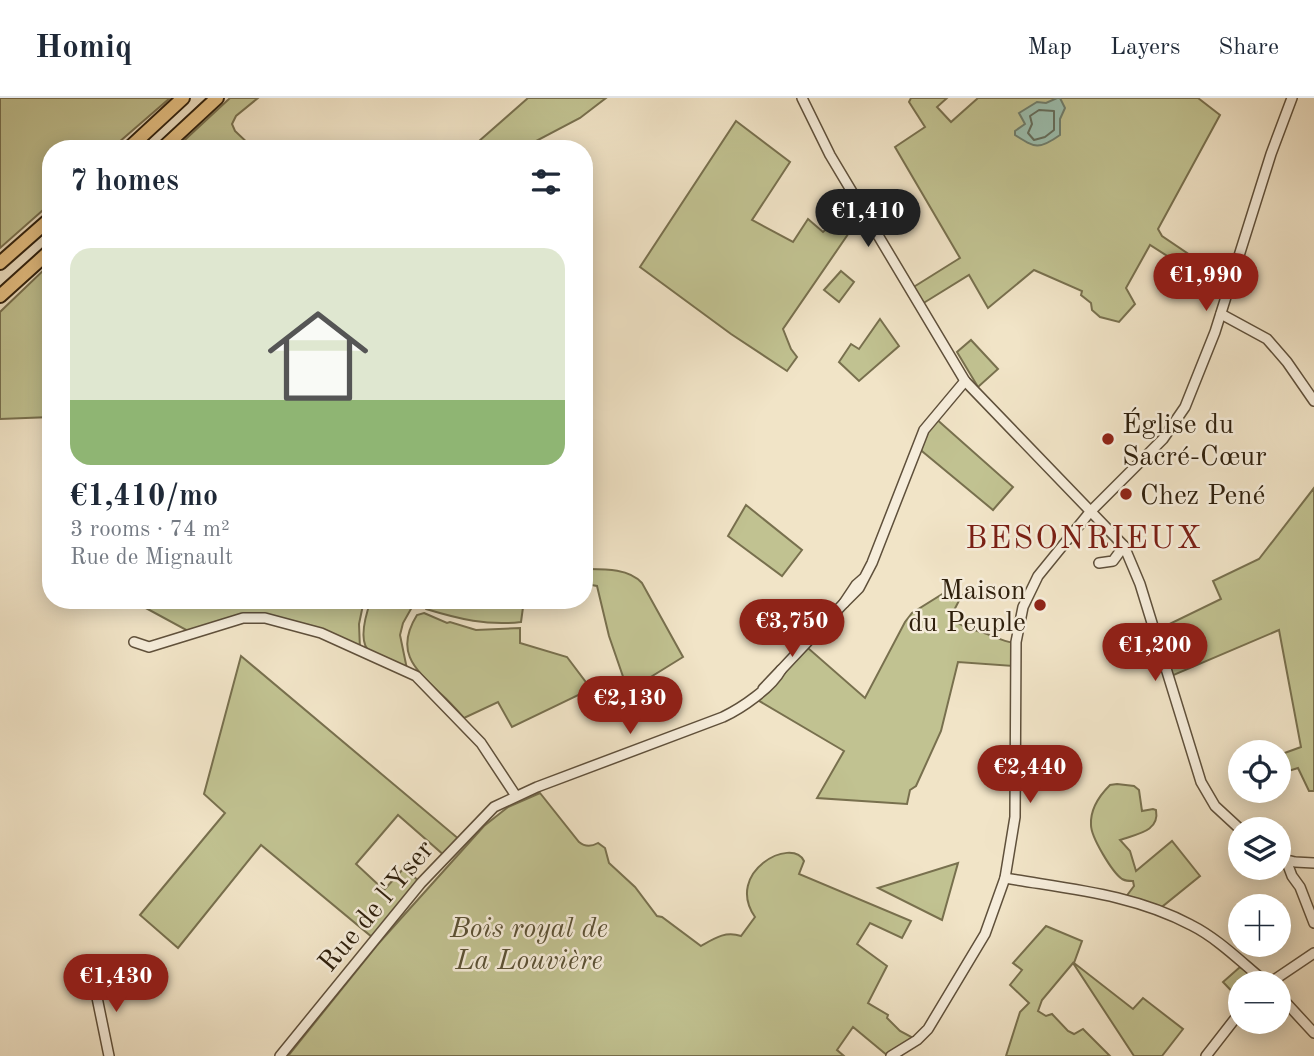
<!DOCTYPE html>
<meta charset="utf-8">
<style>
body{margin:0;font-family:"Old Standard TT",serif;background:#f6f6f7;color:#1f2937;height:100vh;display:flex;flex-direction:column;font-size:26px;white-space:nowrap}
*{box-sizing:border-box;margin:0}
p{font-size:23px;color:#747a83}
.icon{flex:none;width:38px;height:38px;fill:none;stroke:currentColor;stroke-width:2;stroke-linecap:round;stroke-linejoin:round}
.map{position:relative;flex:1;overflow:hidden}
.details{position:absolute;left:42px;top:42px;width:551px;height:469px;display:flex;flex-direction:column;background:#fff;border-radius:28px;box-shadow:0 4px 18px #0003}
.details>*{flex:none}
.tools{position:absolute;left:1228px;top:642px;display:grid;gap:14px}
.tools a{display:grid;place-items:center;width:63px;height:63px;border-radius:50%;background:#fff;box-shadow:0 4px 18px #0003;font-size:35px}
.price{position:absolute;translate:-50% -60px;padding:0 16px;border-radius:24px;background:#8f2418;color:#fff;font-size:23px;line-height:46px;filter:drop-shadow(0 2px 4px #0008)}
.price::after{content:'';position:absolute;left:50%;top:42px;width:21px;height:16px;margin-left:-10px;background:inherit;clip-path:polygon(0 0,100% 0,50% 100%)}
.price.on{background:#222;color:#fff}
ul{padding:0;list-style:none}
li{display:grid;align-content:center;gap:14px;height:371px;padding:0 28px}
li span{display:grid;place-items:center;height:217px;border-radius:21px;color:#555}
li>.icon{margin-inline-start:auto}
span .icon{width:126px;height:126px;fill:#fffc;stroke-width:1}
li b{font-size:30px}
h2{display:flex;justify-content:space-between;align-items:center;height:84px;padding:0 28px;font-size:30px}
header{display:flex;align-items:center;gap:42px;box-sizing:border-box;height:98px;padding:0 35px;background:#fff;border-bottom:2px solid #e0e1e3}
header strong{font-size:33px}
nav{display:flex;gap:38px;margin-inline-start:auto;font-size:24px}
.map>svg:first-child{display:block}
.green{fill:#c1c291;stroke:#78704e;stroke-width:2}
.water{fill:#9cbfaf;stroke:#707f6e;stroke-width:2}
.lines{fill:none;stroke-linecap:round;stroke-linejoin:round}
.shore{stroke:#656f5e;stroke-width:2}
.minor-casing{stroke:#5f503b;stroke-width:12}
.highway-casing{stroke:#2e1f0c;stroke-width:16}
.minor{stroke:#f6eddb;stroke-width:9}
.highway{stroke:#e8c284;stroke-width:12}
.poi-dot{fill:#8f2418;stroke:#f6eddb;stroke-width:2.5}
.labels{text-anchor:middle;stroke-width:5;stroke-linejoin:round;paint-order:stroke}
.poi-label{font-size:28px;fill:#2e1f0c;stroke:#f6eddb;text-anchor:start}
.street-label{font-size:28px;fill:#2e1f0c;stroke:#f6eddb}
.park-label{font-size:28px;font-style:italic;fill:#5a5034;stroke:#f6eddb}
.quarter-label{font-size:32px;letter-spacing:2px;fill:#7a1f14;stroke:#f6eddb}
</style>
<header>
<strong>Homiq</strong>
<nav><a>Map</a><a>Layers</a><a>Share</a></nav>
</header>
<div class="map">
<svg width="1314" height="958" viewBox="0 0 1314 958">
<rect width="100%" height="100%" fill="#f1e4c7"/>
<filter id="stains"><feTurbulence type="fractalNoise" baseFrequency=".00286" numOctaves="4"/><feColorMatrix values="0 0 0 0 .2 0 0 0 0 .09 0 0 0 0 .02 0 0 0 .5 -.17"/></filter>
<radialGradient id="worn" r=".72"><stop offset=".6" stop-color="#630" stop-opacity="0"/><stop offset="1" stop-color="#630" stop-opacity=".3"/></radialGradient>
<g class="green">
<polygon points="0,0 170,0 111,51 51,51 51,105 0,150"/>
<polygon points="230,0 258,0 236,18 232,26 235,33 254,51 175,51"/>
<polygon points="528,0 606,0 580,20 521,51 470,51"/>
<polygon points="911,0 947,0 937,9 951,24 978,0 1198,0 1220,17 1158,131 1162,138 1224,180 1231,182 1227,196 1150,147 1126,190 1135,206 1119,224 1100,219 1092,212 1091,205 1081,197 1082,193 1034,172 988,210 969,177 922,206 912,190 960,160 895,49 925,29 909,4"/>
<polygon points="736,23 790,64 752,122 793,144 808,121 823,134 841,118 853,129 783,231 791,251 797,259 787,273 731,236 640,169"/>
<polygon points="51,165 51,319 0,321 0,214"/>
<polygon points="841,173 854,184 839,204 824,192"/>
<polygon points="880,221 899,248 859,283 839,264 851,246 859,251"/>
<polygon points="971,242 998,271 978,289 957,254"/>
<polygon points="934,319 1013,389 993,412 917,349"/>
<polygon points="1314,390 1314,693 1309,693 1298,670 1279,676 1279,657 1301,649 1279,532 1169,579 1155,533 1221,501 1213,483 1259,461"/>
<polygon points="746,407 802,452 782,478 728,438"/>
<path d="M585,471C603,471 629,470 642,485L683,559L628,593L609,538L597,488L585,486Z"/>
<path d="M952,490H955L962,497L950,520C963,529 967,530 981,534C992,537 1001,543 1014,545L1013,568L958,564L941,633L916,688L910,692L907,706L817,700L844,653L756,601L808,550L865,600L905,524L912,515Z"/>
<polygon points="131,502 364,502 359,526 360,551 264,517 188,533"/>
<path d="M371,502H416L403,525L400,537L407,571C396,566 380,563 371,555C357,545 366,516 371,502Z"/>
<path d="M421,502H524L521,524C487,528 459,521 426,511Z"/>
<path d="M424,515L447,525L450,524L476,532L520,530V545L567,559L591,591L512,629L498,604L464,620C457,612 449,603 441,596C415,571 394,554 417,517Z"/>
<polygon points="241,558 460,742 445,758 398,717 356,766 384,792 404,770 421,785 372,839 261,747 178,850 140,817 225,715 204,696"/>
<path d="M1117,686L1134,688L1139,692L1142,713L1153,711L1156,712C1160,734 1136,736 1120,742L1130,753L1136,773L1172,743L1200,778L1158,812L1125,800L1134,788L1133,783C1127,783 1126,783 1122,781C1112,774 1091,739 1091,727C1090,711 1099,698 1110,687Z"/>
<path d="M540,695L579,744C585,749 591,749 598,745L605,750L609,765L635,789L657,818L662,819L701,848C715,840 725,833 741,838L755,819C724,774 792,738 804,763L799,776L911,823L902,840L870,825L857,846L887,868L868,905L888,917L887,920L900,933L917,942L888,958L853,929L837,952L844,958H288L378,846L484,728L508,709Z"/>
<polygon points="958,765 942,822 878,790"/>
<polygon points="1046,828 1082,843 1074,865 1133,911 1143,900 1183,931 1162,958 1134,958 1073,865 1042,902 1038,913 1046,918 1052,916 1068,933 1074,936 1083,931 1110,958 1006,958 1020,914 1029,905 1010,887 1022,872 1013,865"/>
<polygon points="1240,869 1261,885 1241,886 1241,903 1223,884"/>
</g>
<path class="water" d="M1057,0H1060L1065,10L1060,21V37C1039,52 1035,50 1015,37V33L1025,26L1019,15L1037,4L1046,5Z"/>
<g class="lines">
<polygon class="shore" points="1039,12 1054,13 1054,32 1045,39 1034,42 1028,35 1032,26 1030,18"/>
<defs>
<g id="minor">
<polyline points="802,0 830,57 965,283 1124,448 1140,486 1201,684 1215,708 1241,732"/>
<polyline points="1221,216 1267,241 1287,264 1314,303"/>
<polyline points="1099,465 1113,463 1124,448"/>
<polyline points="864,480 856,487 844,505 859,490 872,465 924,332 965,283"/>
<polyline points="134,544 149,549 243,520 265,520 321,535 416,578 481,645 516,698"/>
<polyline points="781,572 844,505"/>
<polyline points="1279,760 1295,764 1314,765"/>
<polyline points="1286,762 1292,778 1300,789 1314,825"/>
<path d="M1005,780C1069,791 1133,796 1191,827C1219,841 1243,866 1268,886"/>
<polyline points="93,880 109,958"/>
<polyline points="1268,886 1314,855"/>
<polyline points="1279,897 1314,935"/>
<path d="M280,958L421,785L494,709L537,689L723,619C742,610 771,590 781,572L763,591"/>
<polyline points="891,958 917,942 928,931 985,836 1005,780 1015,719 1016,544 1023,509 1038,478 1090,414 1163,341 1185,309 1215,234 1271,56 1292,0"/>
<polyline points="1206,958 1241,913"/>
</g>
<g id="highway">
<polyline points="128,51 183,0"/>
<polyline points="162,51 217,0"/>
<polyline points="0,165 51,120"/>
<polyline points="0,198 51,152"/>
</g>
</defs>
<use href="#minor" class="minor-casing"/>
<use href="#highway" class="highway-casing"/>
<use href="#minor" class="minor"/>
<use href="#highway" class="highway"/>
</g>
<g class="poi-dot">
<circle cx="1108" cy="341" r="7"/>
<circle cx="1126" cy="396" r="7"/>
<circle cx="1040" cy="507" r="7"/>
</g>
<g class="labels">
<g class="poi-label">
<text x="1122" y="335">Église du<tspan x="1122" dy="32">Sacré-Cœur</tspan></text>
<text x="1140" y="406">Chez Pené</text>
<text x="1026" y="501" text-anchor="end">Maison<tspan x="1026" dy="32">du Peuple</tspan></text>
</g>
<g class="street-label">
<text transform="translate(375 807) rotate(-50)" y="10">Rue de l'Yser</text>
</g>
<g class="park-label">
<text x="529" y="839">Bois royal de<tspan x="529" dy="32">La Louvière</tspan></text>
</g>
<g class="quarter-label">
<text x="1084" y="450">BESONRIEUX</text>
</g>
</g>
<rect width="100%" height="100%" filter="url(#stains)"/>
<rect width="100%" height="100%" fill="url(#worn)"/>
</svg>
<div class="tools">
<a><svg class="icon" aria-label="locate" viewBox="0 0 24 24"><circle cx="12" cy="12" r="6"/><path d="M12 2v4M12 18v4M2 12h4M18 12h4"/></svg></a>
<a><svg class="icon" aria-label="layers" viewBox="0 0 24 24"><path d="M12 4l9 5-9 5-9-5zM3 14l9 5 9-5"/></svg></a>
<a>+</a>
<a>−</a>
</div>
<b class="price on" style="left:868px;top:151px">€1,410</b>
<b class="price" style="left:1206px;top:215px">€1,990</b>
<b class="price" style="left:792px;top:561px">€3,750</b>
<b class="price" style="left:1155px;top:585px">€1,200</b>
<b class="price" style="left:630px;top:638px">€2,130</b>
<b class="price" style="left:1030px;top:707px">€2,440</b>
<b class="price" style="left:116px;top:916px">€1,430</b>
<section class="details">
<h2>7 homes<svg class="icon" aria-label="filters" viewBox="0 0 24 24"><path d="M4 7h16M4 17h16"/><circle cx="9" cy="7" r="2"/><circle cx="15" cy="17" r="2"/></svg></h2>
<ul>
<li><span style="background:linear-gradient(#dfe7d0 70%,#8fb573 0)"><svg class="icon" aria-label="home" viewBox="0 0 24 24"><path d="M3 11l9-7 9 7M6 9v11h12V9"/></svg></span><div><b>€1,410/mo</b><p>3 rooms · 74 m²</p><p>Rue de Mignault</p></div></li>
</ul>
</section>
</div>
